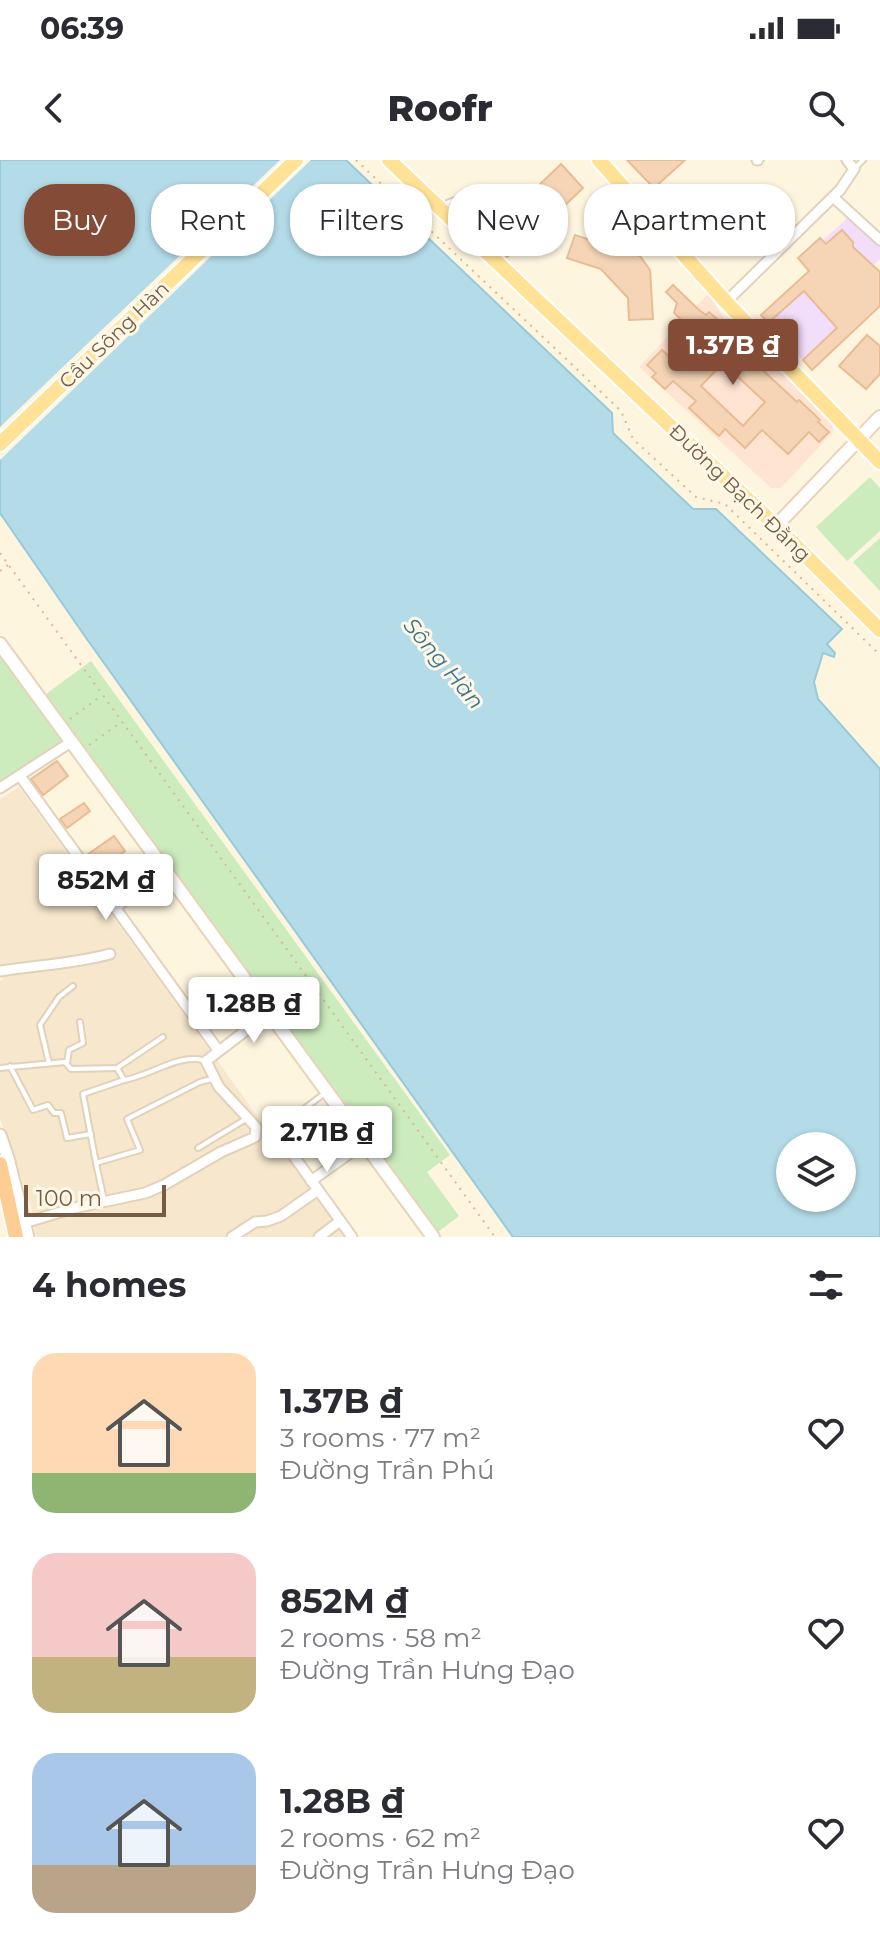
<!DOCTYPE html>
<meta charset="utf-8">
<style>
body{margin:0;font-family:Montserrat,sans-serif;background:#f7f7f7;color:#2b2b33;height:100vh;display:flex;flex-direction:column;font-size:30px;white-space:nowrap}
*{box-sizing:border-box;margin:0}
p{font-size:26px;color:#7c7c81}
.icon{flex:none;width:44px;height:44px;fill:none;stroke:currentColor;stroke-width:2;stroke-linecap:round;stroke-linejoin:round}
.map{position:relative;height:1077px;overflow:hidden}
.sheet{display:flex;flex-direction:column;background:#fff;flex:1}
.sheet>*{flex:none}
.banner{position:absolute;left:24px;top:24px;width:832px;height:72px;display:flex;gap:16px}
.controls{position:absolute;left:776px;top:972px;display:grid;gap:16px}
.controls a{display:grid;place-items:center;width:80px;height:80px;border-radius:50%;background:#fff;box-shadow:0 2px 6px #0004;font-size:40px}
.scale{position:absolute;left:24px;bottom:20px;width:142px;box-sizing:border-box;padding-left:8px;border:4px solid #765b45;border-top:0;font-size:22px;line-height:28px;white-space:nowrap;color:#765b45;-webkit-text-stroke:6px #fff8e7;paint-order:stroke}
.price{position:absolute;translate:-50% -68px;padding:0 18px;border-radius:8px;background:#fff;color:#222;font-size:26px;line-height:52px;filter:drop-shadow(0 2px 4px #0008)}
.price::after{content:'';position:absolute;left:50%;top:48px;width:24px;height:18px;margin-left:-12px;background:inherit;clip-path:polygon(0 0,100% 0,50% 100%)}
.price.current{background:#844c37;color:#fff}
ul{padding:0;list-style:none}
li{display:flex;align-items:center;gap:24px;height:200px;padding:0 32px}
li span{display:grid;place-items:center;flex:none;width:224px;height:160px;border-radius:24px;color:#555}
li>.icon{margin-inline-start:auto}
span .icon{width:96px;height:96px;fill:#fffc;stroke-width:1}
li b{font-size:34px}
h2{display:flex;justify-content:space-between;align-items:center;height:96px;padding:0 32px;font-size:34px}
.chip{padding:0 28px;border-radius:32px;background:#fff;box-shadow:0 2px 6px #0004;font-size:28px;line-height:72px}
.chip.current{background:#844c37;color:#fff}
.status{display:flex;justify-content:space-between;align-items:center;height:56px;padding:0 40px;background:#fff;direction:ltr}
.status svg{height:22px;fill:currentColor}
header{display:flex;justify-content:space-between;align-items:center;height:104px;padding:0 32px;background:#fff;font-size:36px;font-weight:800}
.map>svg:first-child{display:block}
.residential{fill:#f6e7cd}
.commercial{fill:#ffe4d2}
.education{fill:#f2ddfa}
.green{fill:#ccecbd}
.water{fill:#b3dbe8;stroke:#98cadb;stroke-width:2;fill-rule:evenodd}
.pier{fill:#fef5df}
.building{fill:#f5d5b5;stroke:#e9bd94;stroke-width:2;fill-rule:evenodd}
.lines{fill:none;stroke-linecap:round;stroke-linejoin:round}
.service-casing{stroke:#e2d1bb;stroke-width:8}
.minor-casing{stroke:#e2d1bb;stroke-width:13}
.tertiary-casing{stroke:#e2d1bb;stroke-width:15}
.secondary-casing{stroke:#e8d3b8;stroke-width:16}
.primary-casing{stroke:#fff;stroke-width:18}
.trunk-casing{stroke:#fff;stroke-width:18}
.path{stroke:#dab899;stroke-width:2;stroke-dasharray:2 6;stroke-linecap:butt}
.service{stroke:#fff;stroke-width:4}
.minor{stroke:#fff;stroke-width:9}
.tertiary{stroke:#fff;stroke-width:11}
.secondary{stroke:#fff;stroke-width:12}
.primary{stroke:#ffe295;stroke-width:14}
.trunk{stroke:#fecd93;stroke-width:14}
.labels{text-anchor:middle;stroke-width:6;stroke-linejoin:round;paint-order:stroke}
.street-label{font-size:20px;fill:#765b45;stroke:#fff8e7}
.water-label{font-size:22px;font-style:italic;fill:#3d778b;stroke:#fff8e7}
</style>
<div class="status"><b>06:39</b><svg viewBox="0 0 49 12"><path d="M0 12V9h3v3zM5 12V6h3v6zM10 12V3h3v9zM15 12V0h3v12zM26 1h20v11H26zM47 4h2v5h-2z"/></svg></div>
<header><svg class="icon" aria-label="back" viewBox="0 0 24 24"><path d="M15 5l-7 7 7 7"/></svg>Roofr<svg class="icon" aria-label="search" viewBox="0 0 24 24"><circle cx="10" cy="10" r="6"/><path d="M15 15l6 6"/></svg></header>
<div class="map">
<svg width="880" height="1077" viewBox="0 0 880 1077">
<rect width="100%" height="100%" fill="#fef5df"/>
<polygon class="residential" points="19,627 345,1077 36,1077 31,1046 0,959 0,821 3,820 0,805 0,639"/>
<polygon class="commercial" points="708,134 728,164 831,258 833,272 781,328 771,328 639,207"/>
<polygon class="education" points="850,56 880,85 880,99 874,105 880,112 880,147 812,210 761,155 809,111 798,98 820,78 823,80"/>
<g class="green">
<polygon points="870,317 880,328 880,371 847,401 816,367"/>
<polygon points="880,378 880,431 853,402"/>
<polygon points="0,484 71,582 0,628"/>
<polygon points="91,501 450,995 427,1012 459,1056 438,1072 46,534"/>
</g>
<path class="water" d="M0,0H346L389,41L383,47L378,43L369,51L373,56V65L400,89H414L415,76L405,56L612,253L613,273L693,349H716L842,469L827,484L835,493L834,497L823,493L814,522L818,539L880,609V1077H513L84,475L0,353ZM790,986H842V1038H790Z"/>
<polygon class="pier" points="280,0 311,0 0,300 0,267"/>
<g class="building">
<polygon points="627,0 685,0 654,28"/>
<polygon points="561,4 583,28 558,52 536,28"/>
<polygon points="516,33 525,34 537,56 538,66 532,80 507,97 493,82 503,68 509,38"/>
<polygon points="612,45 640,72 632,94 640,96 650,110 653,159 629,160 628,138 601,109 567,98 575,75 587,79 593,74 603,84 622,90 626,77 603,54"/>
<polygon points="383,47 405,56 415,76 414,89 400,89 388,84 379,75 373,65 373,56"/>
<polygon points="842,70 853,82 853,87 880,112 880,146 812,210 803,200 837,168 804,131 768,163 761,155 809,111 798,98 820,78 826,84"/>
<path d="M673,125L699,150L706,155L709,152L717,159L714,162L725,175L797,242L799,240L820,260L818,262L829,272L819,282L809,272L788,294L762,270L745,288L725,269L719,276L689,248L696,241L673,221L665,229L652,217L656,213L647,205L662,190L679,206L703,180L674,153L677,143L666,132ZM723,203L765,242L743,266L701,226Z"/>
<polygon points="867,175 880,186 880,214 866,229 839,206"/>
<polygon points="57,601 68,616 43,635 31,619"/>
<polygon points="84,643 90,651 67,668 60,659"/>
<polygon points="114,676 125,691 98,711 87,695"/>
<polygon points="135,709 143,721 118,739 109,726"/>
</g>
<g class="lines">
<defs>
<g id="service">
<polyline points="854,9 863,0"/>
<path d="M443,45C476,27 499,49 477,82"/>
<polyline points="733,158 734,165 748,178 757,179"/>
<polyline points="117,749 166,715"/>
<polyline points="49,903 40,865 59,837 73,826"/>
<polyline points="67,903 69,890 83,883 80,862"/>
<polyline points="10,906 33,950 48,945 54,953 61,953 67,978 91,974"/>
<polyline points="0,908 65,902 71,909 117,908 163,877"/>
<path d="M117,908L124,920C150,916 177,894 203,900"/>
<polyline points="124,920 83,934 96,1003 140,990 127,959 200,922 212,919"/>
<polyline points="277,969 325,933"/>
<polyline points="198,988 246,959"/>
<polyline points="96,1003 104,1040"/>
</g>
<g id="minor">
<polyline points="757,0 758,0"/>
<polyline points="833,37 880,80"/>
<polyline points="726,142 840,30 854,9 847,0"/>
<polyline points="20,616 218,890"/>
<polyline points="0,628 71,582"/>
<path d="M0,811C37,805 74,804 110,794"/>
<polyline points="275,970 352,1077"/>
<polyline points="311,1021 364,983"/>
<polyline points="24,1063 74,1048 145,1033 164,1025 221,992 255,977 256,967 219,927 206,901 270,852"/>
<polyline points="232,1077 255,1062 267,1061 281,1056 318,1030"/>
<polyline points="319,1077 340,1061"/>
</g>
<polyline id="tertiary" points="0,975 8,998 28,1077"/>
<g id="secondary">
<polyline points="776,366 880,257"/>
<polyline points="0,484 433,1077"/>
</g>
<g id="primary">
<polyline points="389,0 776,366 880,470"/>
<polyline points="599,0 726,142 880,302"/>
<polyline points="0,284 296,0"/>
</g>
<polyline id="trunk" points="0,1004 16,1077"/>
</defs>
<use href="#service" class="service-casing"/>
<use href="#minor" class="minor-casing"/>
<use href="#tertiary" class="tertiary-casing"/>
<use href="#secondary" class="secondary-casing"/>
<use href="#primary" class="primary-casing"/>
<use href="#trunk" class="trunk-casing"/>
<g class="path">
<polyline points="356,0 621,251 633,279 696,337 725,344 880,495"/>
<polyline points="0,393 495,1077"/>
<polyline points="0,411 8,405"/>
<polyline points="70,559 101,536"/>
<polyline points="89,585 120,563"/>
</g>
<use href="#service" class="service"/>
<use href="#minor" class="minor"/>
<use href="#tertiary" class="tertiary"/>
<use href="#secondary" class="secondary"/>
<use href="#primary" class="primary"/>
<use href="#trunk" class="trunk"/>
</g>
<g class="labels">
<g class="street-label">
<text transform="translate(114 175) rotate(-44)" y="7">Cầu Sông Hàn</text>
<text transform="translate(740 333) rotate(44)" y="7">Đường Bạch Đằng</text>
</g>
<g class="water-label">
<text transform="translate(444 503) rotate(50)" y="8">Sông Hàn</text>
</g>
</g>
</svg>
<div class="controls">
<a><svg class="icon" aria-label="layers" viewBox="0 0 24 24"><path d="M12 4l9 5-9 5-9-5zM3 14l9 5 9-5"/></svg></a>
</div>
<div class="scale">100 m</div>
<b class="price current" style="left:733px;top:227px">1.37B ₫</b>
<b class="price" style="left:106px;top:762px">852M ₫</b>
<b class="price" style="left:254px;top:885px">1.28B ₫</b>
<b class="price" style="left:327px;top:1014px">2.71B ₫</b>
<div class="banner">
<a class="chip current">Buy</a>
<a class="chip">Rent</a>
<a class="chip">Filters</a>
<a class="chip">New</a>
<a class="chip">Apartment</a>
</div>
</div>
<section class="sheet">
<h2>4 homes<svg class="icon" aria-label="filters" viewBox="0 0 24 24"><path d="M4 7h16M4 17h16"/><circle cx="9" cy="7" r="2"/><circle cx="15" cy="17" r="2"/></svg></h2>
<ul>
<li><span style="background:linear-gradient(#ffd9b3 75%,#8fb573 0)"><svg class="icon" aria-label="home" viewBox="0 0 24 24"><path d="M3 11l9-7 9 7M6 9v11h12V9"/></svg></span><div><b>1.37B ₫</b><p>3 rooms · 77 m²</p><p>Đường Trần Phú</p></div><svg class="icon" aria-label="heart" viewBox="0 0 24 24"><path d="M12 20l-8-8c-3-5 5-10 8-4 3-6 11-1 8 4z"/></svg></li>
<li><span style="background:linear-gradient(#f6c9c9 65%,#c2b280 0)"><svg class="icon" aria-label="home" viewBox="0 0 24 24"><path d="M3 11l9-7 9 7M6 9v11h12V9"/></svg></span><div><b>852M ₫</b><p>2 rooms · 58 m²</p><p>Đường Trần Hưng Đạo</p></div><svg class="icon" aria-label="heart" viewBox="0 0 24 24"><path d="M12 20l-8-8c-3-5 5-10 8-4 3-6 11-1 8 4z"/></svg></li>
<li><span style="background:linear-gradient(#a9c7e8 70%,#b9a48a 0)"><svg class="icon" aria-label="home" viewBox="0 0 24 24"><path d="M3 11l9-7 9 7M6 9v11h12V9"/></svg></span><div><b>1.28B ₫</b><p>2 rooms · 62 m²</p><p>Đường Trần Hưng Đạo</p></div><svg class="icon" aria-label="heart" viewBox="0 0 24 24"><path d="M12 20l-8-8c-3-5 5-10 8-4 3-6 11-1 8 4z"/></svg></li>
</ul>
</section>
